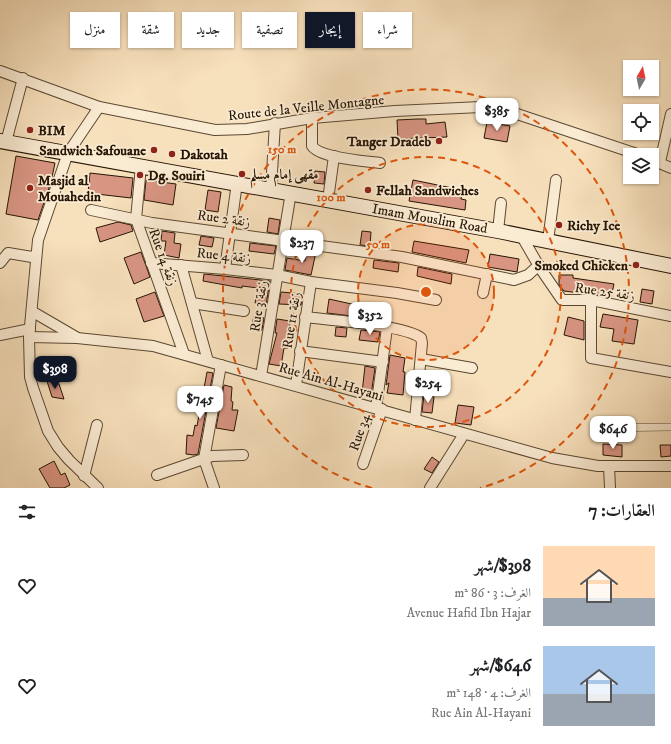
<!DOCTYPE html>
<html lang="ar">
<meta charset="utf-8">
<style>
body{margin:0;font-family:"IM FELL DW Pica",Amiri,serif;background:#f6f6f6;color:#202124;direction:rtl;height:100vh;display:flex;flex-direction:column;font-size:15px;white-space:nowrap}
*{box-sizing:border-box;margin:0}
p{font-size:13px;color:#757577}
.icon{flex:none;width:22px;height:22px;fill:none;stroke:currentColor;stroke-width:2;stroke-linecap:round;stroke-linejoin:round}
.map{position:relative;height:488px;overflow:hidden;direction:ltr}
.panel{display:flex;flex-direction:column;background:#fff;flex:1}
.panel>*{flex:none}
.top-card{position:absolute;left:12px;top:12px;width:400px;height:36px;direction:rtl;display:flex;gap:8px}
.needle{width:26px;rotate:9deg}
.buttons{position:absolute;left:623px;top:60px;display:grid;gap:8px}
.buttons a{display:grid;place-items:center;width:36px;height:36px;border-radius:0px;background:#fff;box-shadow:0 1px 3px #0004;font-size:20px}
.price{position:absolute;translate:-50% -34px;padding:0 9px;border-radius:8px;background:#fff;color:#222;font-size:13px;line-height:26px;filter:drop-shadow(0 1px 2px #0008)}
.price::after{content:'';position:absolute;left:50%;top:24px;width:12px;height:9px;margin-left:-6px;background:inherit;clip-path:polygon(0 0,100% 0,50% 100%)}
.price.selected{background:#111827;color:#fff}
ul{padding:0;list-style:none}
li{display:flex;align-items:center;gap:12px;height:100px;padding:0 16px}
li span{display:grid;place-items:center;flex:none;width:112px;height:80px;border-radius:0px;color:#555}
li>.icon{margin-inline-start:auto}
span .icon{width:48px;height:48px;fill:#fffc;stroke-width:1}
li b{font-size:17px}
h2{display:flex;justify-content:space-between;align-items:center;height:48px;padding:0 16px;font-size:17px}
.pill{padding:0 14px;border-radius:0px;background:#fff;box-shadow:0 1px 3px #0004;font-size:14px;line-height:36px}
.pill.selected{background:#111827;color:#fff}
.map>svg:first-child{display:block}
.building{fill:#d89582;stroke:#271504}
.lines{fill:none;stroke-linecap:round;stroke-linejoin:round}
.pedestrian-casing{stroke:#5b4832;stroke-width:8}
.minor-casing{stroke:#5b4832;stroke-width:12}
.secondary-casing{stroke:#271504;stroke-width:16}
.pedestrian{stroke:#faebd3;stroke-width:7}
.minor{stroke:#faebd3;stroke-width:10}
.secondary{stroke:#faebd3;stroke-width:14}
.ring{fill:none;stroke:#de560c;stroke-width:2;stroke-dasharray:7 5}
.poi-dot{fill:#8f2418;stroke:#faebd3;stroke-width:1.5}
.labels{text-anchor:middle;stroke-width:3.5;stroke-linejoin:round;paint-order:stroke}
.street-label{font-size:14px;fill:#271504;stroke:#faebd3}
.poi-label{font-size:14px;font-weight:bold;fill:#271504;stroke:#faebd3;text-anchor:start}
.centre{fill:#de560c;stroke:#faebd3;stroke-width:2}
.ring-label{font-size:12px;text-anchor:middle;font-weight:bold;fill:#de560c;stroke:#faebd3;stroke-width:3.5;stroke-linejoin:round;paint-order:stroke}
</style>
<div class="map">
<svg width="671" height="488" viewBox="0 0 671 488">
<rect width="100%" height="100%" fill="#f7e0bc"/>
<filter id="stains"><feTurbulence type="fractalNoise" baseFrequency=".005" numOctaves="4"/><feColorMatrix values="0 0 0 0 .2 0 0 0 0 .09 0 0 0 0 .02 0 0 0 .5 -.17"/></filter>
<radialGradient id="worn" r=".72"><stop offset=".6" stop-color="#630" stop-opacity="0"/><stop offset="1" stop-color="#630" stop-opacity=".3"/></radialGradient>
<g class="building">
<polygon points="417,119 426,119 426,124 445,122 447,137 398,139 397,120"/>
<polygon points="487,122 510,126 507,142 484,138"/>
<polygon points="16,156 55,163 51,182 38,220 6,214"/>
<polygon points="315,171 325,172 324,184 314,183"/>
<polygon points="90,173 133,178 131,198 88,193"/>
<polygon points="146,180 176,184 173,205 144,200"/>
<polygon points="413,180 462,190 461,199 466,200 465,210 409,201"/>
<polygon points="208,190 221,192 218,212 205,210"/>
<polygon points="269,218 280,220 278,234 267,232"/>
<polygon points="118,222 131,225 133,231 100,242 96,228"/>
<polygon points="162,231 175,233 174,243 181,244 179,258 164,255 166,241 161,241"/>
<polygon points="362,231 371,232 370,246 360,245"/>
<polygon points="201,236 214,238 212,247 199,245"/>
<polygon points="414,241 469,250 466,263 412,252"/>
<polygon points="250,243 276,246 274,254 249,251"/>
<polygon points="307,251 316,252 311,275 285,270 287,258 305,261"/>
<polygon points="141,252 150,277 134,284 124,258"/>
<polygon points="490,254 519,259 517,272 488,267"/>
<polygon points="374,260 399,263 398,272 373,268"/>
<polygon points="418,267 452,274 451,284 417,276"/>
<polygon points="204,274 270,281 266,305 255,303 258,288 242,286 242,288 203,281"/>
<polygon points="559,275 573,275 573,278 614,284 611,297 564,291 559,285"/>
<polygon points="642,289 654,291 652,304 640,302"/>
<polygon points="155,292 164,316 144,322 136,299"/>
<polygon points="281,292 303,294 301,305 279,304"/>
<polygon points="329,299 356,305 357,302 386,306 384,320 327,313"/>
<polygon points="603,314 638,320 634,344 612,341 614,329 600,327"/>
<polygon points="254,316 264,318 262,330 251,329"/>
<polygon points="568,317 584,321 584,340 564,335"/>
<polygon points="277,319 290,321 288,348 284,348 281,366 269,364 277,333 275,333"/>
<polygon points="336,327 347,328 346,337 335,336"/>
<polygon points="361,330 380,332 378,342 359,340"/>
<polygon points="390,355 405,358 403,372 405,372 403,395 387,393 389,383 386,385"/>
<polygon points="365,366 375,368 371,395 362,393"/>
<polygon points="207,372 213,373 198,454 194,455 186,454 187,435 193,436 195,425 197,426"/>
<polygon points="47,381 59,384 64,399 52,397"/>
<polygon points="224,385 232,387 231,401 233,402 232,410 238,410 234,431 216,428"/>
<polygon points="424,395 434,397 432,413 422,412"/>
<polygon points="458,405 474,407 471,425 455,423"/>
<polygon points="603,444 622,445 622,457 603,455"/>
<polygon points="660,445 671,445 671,456 661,457"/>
<polygon points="432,457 439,462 432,473 424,469"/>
<polygon points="54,461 61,475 65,473 70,485 64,488 50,488 39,469"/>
</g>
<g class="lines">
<defs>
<polyline id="pedestrian" points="598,428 671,427"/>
<g id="minor">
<polyline points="0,71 99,107 215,130 247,129 312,118 395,111 481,107 511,112 640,155"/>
<path d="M312,118V146C320,158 365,161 380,163"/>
<polyline points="6,142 23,78"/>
<polyline points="652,160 671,168"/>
<polyline points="660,162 671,114"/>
<polyline points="141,166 136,219 184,354"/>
<polyline points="271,189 275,123"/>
<polyline points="328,200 334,156"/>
<polyline points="91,210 152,223 402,257 514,280 528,275 539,265"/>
<polyline points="498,231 501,203"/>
<polyline points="521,235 540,268 562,300 591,300 671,316"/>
<polyline points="548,241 556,180"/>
<polyline points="0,263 8,253 32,257 36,255"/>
<polyline points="151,263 225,269 277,275 311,282 397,293 436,300"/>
<polyline points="181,265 208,361"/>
<polyline points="225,269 236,190"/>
<polyline points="483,293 487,274"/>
<polyline points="591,300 591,358 671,372"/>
<polyline points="192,303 244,311"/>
<polyline points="33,312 76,337"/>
<path d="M305,317C329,320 405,325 421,338L422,343L415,420"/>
<polyline points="0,335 30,329"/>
<polyline points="29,337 77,338 153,346 552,458 598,466 671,466"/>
<polyline points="300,351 383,362"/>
<polyline points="421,359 472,368"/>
<polyline points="261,376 291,192"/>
<polyline points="296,385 311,282"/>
<polyline points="376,408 387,328"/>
<polyline points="363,464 382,409"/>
<polyline points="609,466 610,488"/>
<polyline points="157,475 212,456 243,455"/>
<polyline points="84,476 97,425"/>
<polyline points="98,488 69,460 58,447 48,431 33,388 30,377 29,337 38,240 68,153 99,107"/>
<polyline points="214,488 204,459 221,365"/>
<polyline points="430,488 464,434"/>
</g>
<polyline id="secondary" points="0,141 498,231 671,266"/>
</defs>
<use href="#pedestrian" class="pedestrian-casing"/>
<use href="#minor" class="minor-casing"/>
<use href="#secondary" class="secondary-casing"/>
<use href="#pedestrian" class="pedestrian"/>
<use href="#minor" class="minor"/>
<use href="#secondary" class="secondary"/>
</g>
<circle cx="426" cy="292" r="68" fill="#de560c" fill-opacity=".12"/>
<g class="ring">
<circle cx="426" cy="292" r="68"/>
<circle cx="426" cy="292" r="135"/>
<path d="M372 488A203 203 0 1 1 480 488"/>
</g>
<g class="poi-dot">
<circle cx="30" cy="130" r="4"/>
<circle cx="439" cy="141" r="4"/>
<circle cx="154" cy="150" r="4"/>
<circle cx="172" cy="154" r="4"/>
<circle cx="242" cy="174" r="4"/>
<circle cx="140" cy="175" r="4"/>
<circle cx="30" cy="188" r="4"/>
<circle cx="368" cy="190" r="4"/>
<circle cx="559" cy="225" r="4"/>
<circle cx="636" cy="265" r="4"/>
</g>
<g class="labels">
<g class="street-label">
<text transform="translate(306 107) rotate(-6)" y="5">Route de la Veille Montagne</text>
<text transform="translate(224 218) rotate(8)" y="5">Rue 2 زنقة</text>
<text transform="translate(430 218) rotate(10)" y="5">Imam Mouslim Road</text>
<text transform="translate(224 255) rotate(6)" y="5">Rue 4 زنقة</text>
<text transform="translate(164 257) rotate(70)" y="5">Rue 14 زنقة</text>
<text transform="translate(605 291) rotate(8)" y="5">Rue 25 زنقة</text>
<text transform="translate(258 306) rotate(-81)" y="5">Rue 3 زنقة</text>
<text transform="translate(291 320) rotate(-81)" y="5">Rue 11 زنقة</text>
<text transform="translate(331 381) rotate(16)" y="5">Rue Ain Al-Hayani</text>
<text transform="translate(359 432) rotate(-71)" y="5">Rue 34</text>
</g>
<g class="poi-label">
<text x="38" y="135">BIM</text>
<text x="431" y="146" text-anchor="end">Tanger Dradeb</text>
<text x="146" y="155" text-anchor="end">Sandwich Safouane</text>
<text x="180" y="159">Dakotah</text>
<text x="250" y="179">مقهى إمام مسلم</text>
<text x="148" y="180">Dg. Souiri</text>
<text x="38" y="185">Masjid al<tspan x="38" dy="16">Mouahedin</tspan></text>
<text x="376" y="195">Fellah Sandwiches</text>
<text x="567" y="230">Richy Ice</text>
<text x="628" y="270" text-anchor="end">Smoked Chicken</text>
</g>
</g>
<circle cx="426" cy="292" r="6" class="centre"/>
<g class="ring-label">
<text x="282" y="153">150 m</text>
<text x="331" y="201">100 m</text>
<text x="378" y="248">50 m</text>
</g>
<rect width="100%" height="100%" filter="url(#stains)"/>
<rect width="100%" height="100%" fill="url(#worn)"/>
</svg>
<div class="buttons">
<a><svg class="needle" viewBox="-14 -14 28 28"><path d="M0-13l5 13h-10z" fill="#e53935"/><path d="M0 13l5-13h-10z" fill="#757577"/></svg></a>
<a><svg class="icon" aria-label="locate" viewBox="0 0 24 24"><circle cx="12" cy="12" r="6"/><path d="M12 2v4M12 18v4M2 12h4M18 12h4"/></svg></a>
<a><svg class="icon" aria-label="layers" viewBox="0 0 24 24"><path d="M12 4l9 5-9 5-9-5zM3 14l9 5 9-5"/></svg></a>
</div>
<b class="price" style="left:497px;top:132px">$385</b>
<b class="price" style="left:302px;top:264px">$237</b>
<b class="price" style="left:370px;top:336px">$352</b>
<b class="price selected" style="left:55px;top:390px">$398</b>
<b class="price" style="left:428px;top:404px">$254</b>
<b class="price" style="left:200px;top:420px">$745</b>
<b class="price" style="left:613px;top:450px">$646</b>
<div class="top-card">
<a class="pill">شراء</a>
<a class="pill selected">إيجار</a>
<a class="pill">تصفية</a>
<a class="pill">جديد</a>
<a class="pill">شقة</a>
<a class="pill">منزل</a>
</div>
</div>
<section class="panel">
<h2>العقارات: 7<svg class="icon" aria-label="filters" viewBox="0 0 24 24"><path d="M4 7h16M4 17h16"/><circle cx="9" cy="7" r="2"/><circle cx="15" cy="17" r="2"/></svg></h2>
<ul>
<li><span style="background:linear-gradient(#ffd9b3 65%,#9aa5b1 0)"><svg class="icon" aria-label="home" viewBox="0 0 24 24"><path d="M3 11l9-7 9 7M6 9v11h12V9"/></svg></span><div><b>$398/شهر</b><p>الغرف: 3 · 86 m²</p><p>Avenue Hafid Ibn Hajar</p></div><svg class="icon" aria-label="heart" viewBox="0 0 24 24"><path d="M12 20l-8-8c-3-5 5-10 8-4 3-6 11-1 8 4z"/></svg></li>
<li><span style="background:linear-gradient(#a9c7e8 60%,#9aa5b1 0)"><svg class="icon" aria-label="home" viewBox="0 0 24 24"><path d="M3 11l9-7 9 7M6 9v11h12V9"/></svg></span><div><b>$646/شهر</b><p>الغرف: 4 · 148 m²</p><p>Rue Ain Al-Hayani</p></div><svg class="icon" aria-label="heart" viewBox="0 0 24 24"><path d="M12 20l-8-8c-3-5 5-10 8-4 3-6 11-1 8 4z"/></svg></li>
</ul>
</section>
